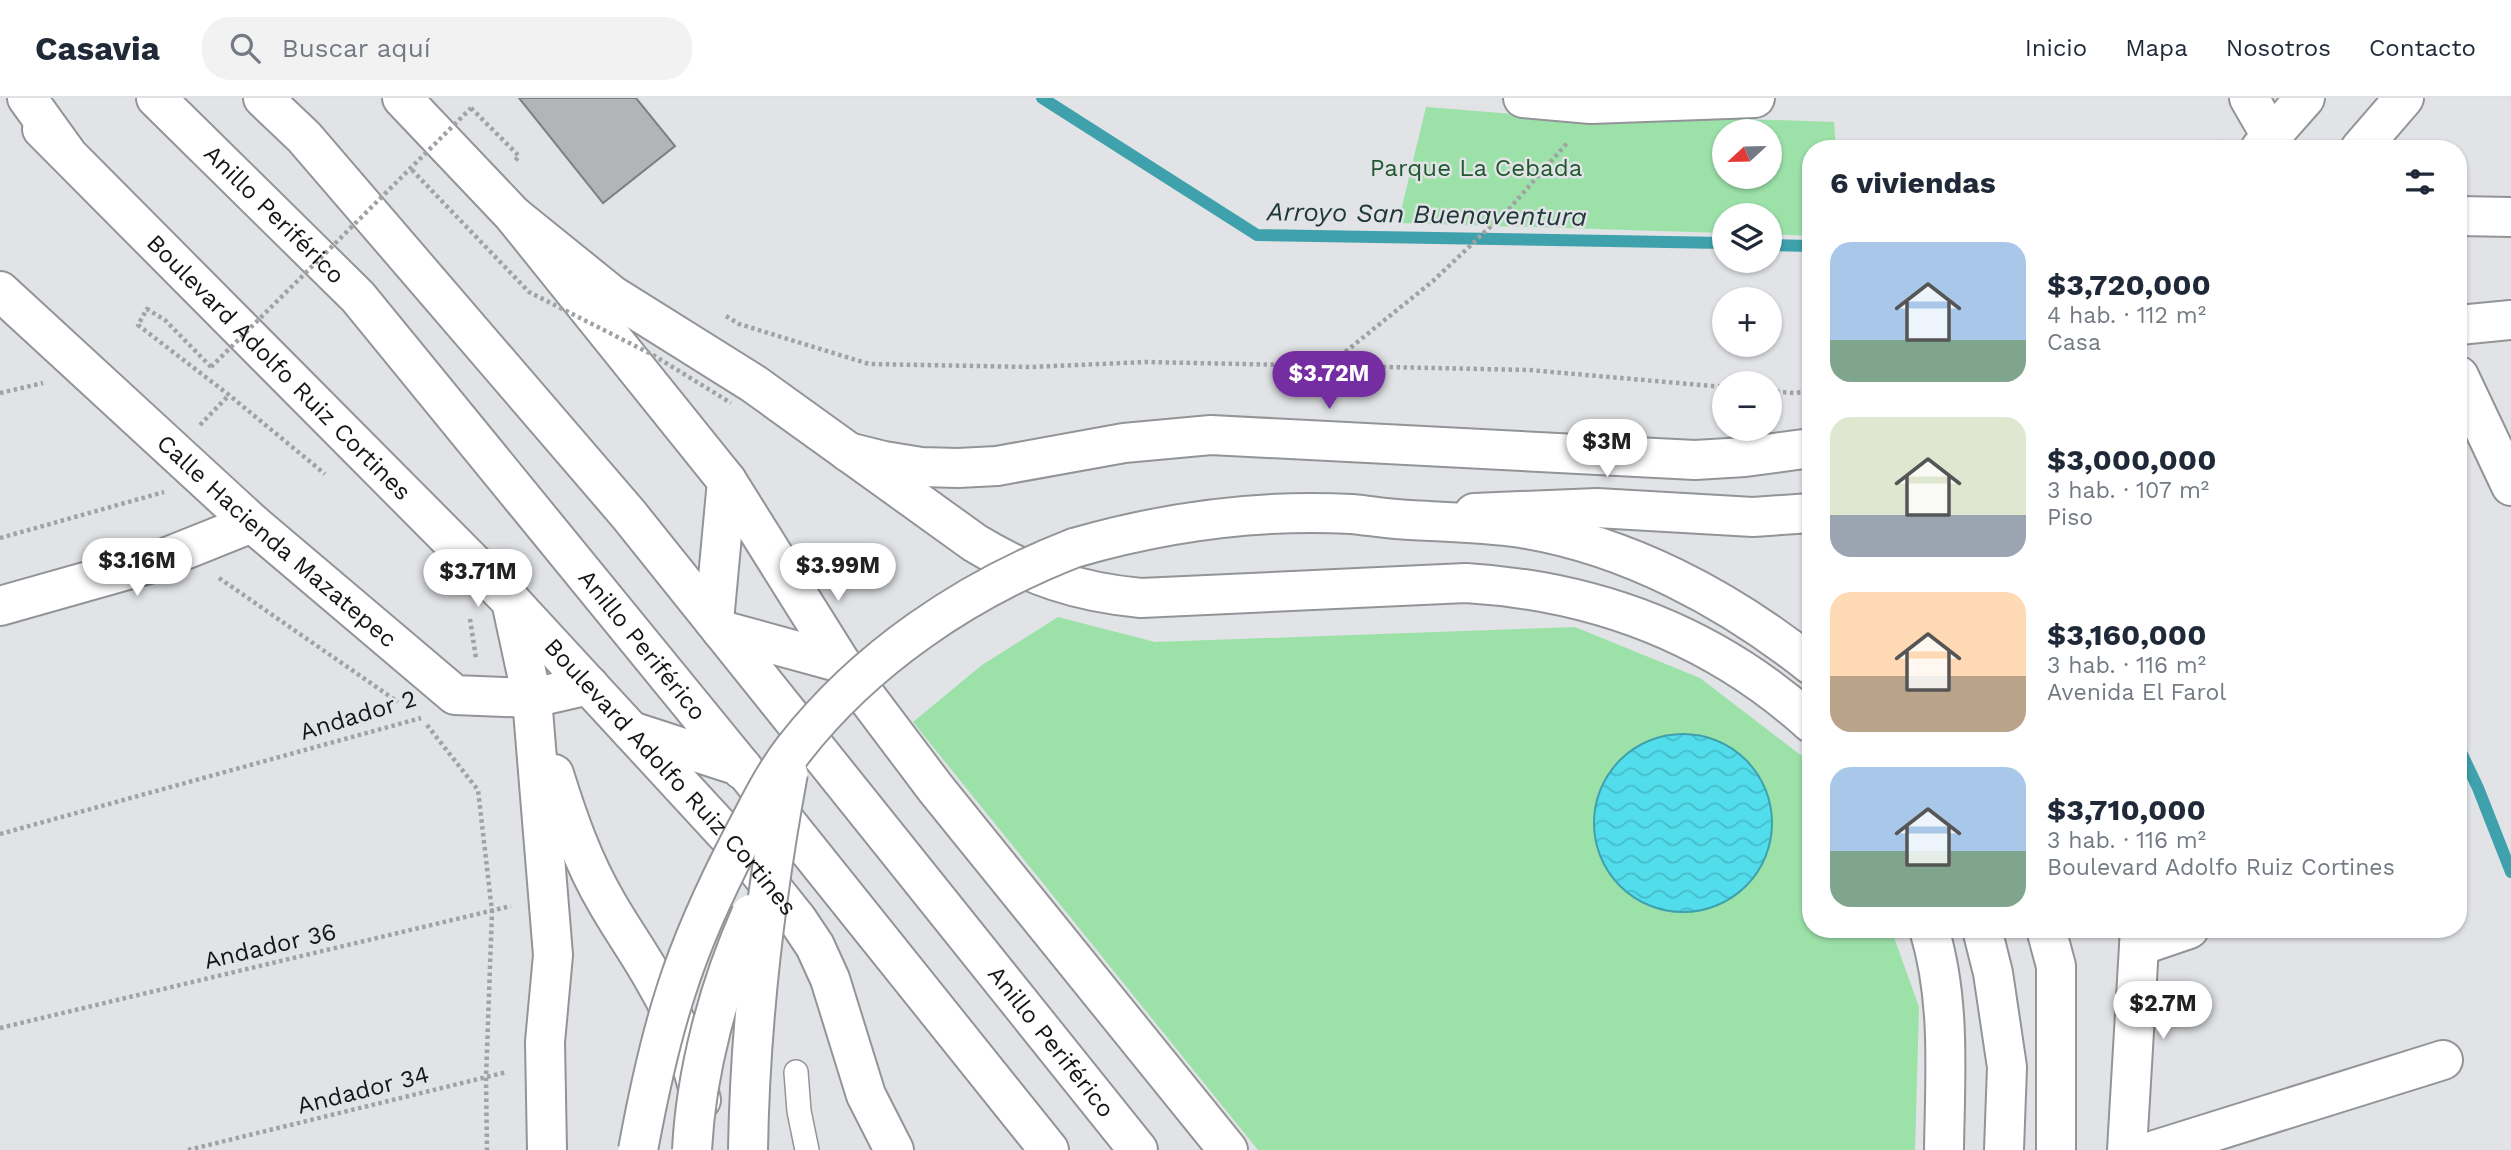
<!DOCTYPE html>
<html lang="es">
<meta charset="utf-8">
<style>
body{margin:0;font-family:"Work Sans",sans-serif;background:#f2f2f3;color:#1f2937;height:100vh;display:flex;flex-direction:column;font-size:26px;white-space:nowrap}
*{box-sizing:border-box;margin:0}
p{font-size:23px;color:#747a83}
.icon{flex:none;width:38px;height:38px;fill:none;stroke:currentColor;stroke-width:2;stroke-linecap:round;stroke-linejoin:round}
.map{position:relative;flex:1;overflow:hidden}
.drawer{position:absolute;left:1802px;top:42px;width:665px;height:798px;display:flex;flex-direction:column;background:#fff;border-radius:28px;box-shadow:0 2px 5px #0004}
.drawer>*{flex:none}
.needle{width:46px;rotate:248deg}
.controls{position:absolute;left:1712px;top:21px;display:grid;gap:14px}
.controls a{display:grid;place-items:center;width:70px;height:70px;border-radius:50%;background:#fff;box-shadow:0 2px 5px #0004;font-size:35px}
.price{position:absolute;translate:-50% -60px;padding:0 16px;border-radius:24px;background:#fff;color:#222;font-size:23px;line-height:46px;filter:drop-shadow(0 2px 4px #0008)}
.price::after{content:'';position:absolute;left:50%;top:42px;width:21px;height:16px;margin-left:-10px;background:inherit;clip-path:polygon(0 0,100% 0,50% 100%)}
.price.active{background:#752ea1;color:#fff}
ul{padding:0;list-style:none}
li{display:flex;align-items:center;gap:21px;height:175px;padding:0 28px}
li span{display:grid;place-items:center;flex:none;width:196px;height:140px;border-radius:21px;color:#555}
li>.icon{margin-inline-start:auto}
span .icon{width:84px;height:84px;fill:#fffc;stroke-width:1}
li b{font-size:30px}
h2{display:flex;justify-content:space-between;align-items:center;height:84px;padding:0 28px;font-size:30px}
header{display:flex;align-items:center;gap:42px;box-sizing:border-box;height:98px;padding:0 35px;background:#fff;border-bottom:2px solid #e0e1e3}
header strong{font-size:33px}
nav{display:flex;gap:38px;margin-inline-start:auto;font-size:24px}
.search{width:490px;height:63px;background:#f2f2f3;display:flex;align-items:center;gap:18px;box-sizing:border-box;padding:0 24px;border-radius:28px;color:#747a83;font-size:26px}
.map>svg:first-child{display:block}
.green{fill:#9ce1a8;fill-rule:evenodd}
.water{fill:url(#water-waves);stroke:#3fa1ac;stroke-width:2}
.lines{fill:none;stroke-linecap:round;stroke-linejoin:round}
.stream{stroke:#3fa1ac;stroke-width:12}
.building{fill:#b2b4b7;stroke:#7d7f82;stroke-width:2}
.service-casing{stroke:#929497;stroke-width:26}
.minor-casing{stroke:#929497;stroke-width:42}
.tertiary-casing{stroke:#929497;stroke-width:42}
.secondary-casing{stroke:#929497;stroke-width:42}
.primary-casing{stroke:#929497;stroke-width:42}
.motorway-casing{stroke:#929497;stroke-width:42}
.path{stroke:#a0a2a4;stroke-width:4.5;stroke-dasharray:3.5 3.5;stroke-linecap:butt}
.service{stroke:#fff;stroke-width:23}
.minor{stroke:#fff;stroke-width:38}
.tertiary{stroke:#fff;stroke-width:38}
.secondary{stroke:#fff;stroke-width:38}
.primary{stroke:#fff;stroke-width:38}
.motorway{stroke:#fff;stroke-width:38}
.primary-bridge-casing{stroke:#929497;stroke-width:42;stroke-linecap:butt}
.path-bridge{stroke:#a0a2a4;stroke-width:4.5;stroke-dasharray:3.5 3.5;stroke-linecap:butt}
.primary-bridge{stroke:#fff;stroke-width:38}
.labels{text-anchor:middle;stroke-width:5;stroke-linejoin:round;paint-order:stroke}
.park-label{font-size:24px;fill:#21592f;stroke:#e1e3e6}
.street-label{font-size:24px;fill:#151617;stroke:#e1e3e6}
.water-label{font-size:26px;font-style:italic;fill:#1f3739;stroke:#e1e3e6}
</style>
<header>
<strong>Casavia</strong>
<div class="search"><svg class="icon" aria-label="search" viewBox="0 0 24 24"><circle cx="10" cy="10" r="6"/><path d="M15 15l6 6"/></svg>Buscar aquí</div>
<nav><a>Inicio</a><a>Mapa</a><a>Nosotros</a><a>Contacto</a></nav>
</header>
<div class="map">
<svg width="2511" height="1052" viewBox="0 0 2511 1052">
<defs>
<pattern id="water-waves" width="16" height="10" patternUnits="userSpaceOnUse" patternTransform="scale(1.75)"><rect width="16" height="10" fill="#51ddec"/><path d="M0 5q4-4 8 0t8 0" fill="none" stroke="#46bdca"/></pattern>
</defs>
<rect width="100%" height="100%" fill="#e1e3e6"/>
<g class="green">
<path d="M1426,9L1589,22L1715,20L1834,24L1836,51H1811V138L1769,136V117H1724V135L1398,125ZM1724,33H1769V79H1724Z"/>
<polygon points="1058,519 1155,544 1575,529 1700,580 1802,658 1811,673 1811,831 1891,831 1919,909 1915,1052 1258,1052 913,624 982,567"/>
</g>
<circle class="water" cx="1683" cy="725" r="89"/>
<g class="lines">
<g class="stream">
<polyline points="1042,0 1257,137 1724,145"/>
<polyline points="1769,147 1811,148"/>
<polyline points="2459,650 2478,690 2511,774"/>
</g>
</g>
<polygon class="building" points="519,0 636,0 675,48 603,105"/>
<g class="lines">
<defs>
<polyline id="service" points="796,974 799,1013 807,1052"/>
<g id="minor">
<polyline points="1523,0 1591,6 1755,0"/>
<polyline points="2249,0 2271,38"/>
<polyline points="2459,118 2511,119"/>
<polyline points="2459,227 2511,222"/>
<polyline points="2459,278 2511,388"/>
<polyline points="0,508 152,465 252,425"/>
<polyline points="2139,848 2189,831"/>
<polyline points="2155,1052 2443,962"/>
</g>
<g id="tertiary">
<path id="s1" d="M0,193L252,425L455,597L532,600L589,587"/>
</g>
<g id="secondary">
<polyline points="402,0 513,117 727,383 841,565 936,691 1228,1052"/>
<path id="s2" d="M42,31L511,503L749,761L797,821L815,848L830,881L866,997L894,1052"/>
<polyline points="2260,51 2305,0"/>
<polyline points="2360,51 2404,0"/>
<polyline points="848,354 884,363 921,369 958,370 997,368 1124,345 1211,337 1695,362 1745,359 1811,350"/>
<polyline points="1474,415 1597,410 1753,419 1811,415"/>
<polyline points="2127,1052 2140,831"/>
</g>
<g id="primary">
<path d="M513,117L612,197L754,286L975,445C1030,478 1077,494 1141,500L1466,485C1597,493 1713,537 1811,625"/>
<path d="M1074,450C1164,424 1257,411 1352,416C1371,418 1390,421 1410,422C1447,424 1484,425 1521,430C1627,447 1728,501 1811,567"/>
<polyline points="511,503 532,600 553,857 545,944 547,1052"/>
<path d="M554,676C568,721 583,764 607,805C623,833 642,859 657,887C678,923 692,963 701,1002"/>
<path d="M1929,831C1951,903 1945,978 1944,1052"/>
<polyline points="1982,831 1993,875 2007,969 2004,1052"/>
<polyline points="2046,831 2056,868 2056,1052"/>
</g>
<g id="motorway">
<polyline points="27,0 66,54"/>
<path id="s3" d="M156,0L358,199L742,669L1049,1052"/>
<path id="s4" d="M263,0L304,39L629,417L1138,1052"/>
<polyline points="714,523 727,383"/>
<polyline points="721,532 841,565"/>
<polyline points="631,633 742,669 742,672"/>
</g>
</defs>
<use href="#service" class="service-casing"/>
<use href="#minor" class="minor-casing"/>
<use href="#tertiary" class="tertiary-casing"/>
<use href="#secondary" class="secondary-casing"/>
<use href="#primary" class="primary-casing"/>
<use href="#motorway" class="motorway-casing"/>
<g class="path">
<polyline points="471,10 519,58 515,63"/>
<polyline points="2214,51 2221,42"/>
<polyline points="726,218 739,226 869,266 1031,269 1146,264 1529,272 1724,289"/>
<polyline points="1329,267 1433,183 1509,111 1568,44"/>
<polyline points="211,269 165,222 147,211 138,227 229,297 325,376"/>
<polyline points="1769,293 1794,295 1811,293"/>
<polyline points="0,295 43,285"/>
<polyline points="200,327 229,297"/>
<polyline points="0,440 164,394"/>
<polyline points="219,480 398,604"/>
<polyline points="470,521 476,560"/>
<polyline points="427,627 478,692 492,813 486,980 487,1052"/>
<polyline points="0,736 421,620"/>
<polyline points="0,930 511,808"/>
<polyline points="188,1052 507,974"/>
</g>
<use href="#service" class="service"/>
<use href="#minor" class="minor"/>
<use href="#tertiary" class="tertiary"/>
<use href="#secondary" class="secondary"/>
<use href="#primary" class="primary"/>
<use href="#motorway" class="motorway"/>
<defs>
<g id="primary-bridge">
<path d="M638,1052C648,998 659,945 676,893C693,839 717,788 743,738C759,708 773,678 794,651C865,560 966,492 1074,450"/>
<path d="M692,1052C696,973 719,888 751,816"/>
<path d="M748,1052C750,926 765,799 788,675"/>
</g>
</defs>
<use href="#primary-bridge" class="primary-bridge-casing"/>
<g class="path-bridge">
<polyline points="412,72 529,194 653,257 731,305"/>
<polyline points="211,269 471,10"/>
</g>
<use href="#primary-bridge" class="primary-bridge"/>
</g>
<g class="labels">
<g class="park-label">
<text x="1476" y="78">Parque La Cebada</text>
</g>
<g class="street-label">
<text dy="8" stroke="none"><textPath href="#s3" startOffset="166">Anillo Periférico</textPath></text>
<text dy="8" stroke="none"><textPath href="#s2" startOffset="336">Boulevard Adolfo Ruiz Cortines</textPath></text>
<text dy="8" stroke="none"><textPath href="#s1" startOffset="373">Calle Hacienda Mazatepec</textPath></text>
<text dy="8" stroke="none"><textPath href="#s3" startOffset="733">Anillo Periférico</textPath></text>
<text transform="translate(358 617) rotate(-17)" y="8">Andador 2</text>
<text dy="8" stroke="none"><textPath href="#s2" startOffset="903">Boulevard Adolfo Ruiz Cortines</textPath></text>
<text transform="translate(270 848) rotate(-13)" y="8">Andador 36</text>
<text dy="8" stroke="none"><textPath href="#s4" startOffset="1230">Anillo Periférico</textPath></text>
<text transform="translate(363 992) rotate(-14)" y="8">Andador 34</text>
</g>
<g class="water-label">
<text transform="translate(1427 116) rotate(1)" y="9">Arroyo San Buenaventura</text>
</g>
</g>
</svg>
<div class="controls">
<a><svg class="needle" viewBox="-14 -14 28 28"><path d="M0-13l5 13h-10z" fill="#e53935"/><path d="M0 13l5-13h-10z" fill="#747a83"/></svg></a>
<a><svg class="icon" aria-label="layers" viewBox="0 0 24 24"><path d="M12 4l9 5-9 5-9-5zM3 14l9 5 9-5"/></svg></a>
<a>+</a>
<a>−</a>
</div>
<b class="price active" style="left:1329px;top:313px">$3.72M</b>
<b class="price" style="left:1607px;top:381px">$3M</b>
<b class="price" style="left:137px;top:500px">$3.16M</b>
<b class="price" style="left:838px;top:505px">$3.99M</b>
<b class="price" style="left:478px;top:511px">$3.71M</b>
<b class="price" style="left:2163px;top:943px">$2.7M</b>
<section class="drawer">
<h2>6 viviendas<svg class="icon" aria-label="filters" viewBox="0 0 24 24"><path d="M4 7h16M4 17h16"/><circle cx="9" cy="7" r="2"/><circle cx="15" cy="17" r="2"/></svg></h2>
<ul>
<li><span style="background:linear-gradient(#a9c7e8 70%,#7fa58c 0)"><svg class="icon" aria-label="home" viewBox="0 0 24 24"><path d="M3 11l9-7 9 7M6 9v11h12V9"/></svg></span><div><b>$3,720,000</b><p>4 hab. · 112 m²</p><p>Casa</p></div></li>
<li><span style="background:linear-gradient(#dfe7d0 70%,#9aa5b1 0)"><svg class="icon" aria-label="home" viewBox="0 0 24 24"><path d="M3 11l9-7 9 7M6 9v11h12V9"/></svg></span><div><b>$3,000,000</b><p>3 hab. · 107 m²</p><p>Piso</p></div></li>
<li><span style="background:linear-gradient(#ffd9b3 60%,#b9a48a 0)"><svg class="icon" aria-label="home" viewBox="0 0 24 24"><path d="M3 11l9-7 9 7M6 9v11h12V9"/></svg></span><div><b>$3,160,000</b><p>3 hab. · 116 m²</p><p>Avenida El Farol</p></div></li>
<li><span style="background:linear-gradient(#a9c7e8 60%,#7fa58c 0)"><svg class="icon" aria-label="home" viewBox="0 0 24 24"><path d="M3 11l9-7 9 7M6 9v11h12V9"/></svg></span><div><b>$3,710,000</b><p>3 hab. · 116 m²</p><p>Boulevard Adolfo Ruiz Cortines</p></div></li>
</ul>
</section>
</div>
